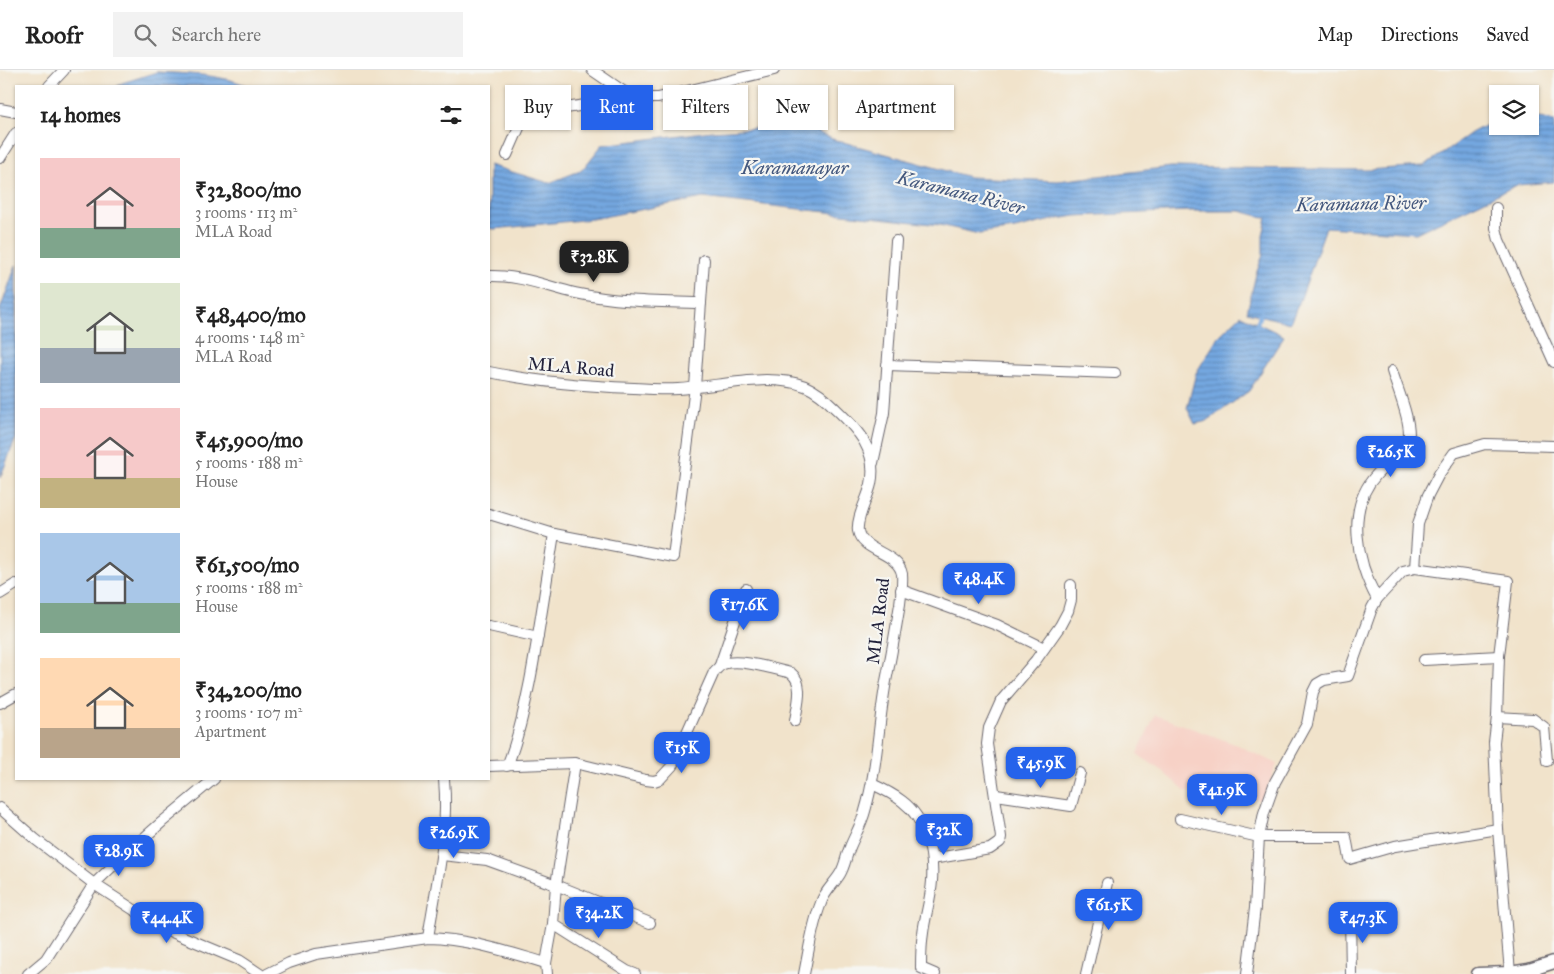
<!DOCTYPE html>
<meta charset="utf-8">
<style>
body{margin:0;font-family:"IM FELL Great Primer",serif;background:#f2f2f2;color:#222;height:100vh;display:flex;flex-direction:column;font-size:19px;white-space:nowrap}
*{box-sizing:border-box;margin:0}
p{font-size:16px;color:#767676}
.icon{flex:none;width:28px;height:28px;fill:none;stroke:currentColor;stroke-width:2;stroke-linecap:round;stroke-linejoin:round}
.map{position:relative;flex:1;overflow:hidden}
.drawer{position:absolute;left:15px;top:15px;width:475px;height:695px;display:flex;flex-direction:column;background:#fff;border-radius:0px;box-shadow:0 1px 4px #0004}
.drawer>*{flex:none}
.guide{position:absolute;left:505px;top:15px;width:475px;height:45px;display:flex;gap:10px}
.buttons{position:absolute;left:1489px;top:15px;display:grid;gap:10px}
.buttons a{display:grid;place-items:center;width:50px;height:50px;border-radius:0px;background:#fff;box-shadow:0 1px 4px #0004;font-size:25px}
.price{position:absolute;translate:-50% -42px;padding:0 11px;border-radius:10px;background:#2563eb;color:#fff;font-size:16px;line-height:32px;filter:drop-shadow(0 1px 2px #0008)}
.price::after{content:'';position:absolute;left:50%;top:30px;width:15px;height:11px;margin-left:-8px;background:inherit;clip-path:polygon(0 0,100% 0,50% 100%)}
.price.on{background:#222;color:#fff}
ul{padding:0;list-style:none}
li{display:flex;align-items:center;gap:15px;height:125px;padding:0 25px}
li span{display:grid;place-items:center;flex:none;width:140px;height:100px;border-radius:0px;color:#555}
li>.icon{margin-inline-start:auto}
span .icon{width:60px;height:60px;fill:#fffc;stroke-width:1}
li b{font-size:21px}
h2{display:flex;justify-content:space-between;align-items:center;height:60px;padding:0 25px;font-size:21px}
.tag{padding:0 18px;border-radius:0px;background:#fff;box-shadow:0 1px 4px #0004;font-size:18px;line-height:45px}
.tag.on{background:#2563eb;color:#fff}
header{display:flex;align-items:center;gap:30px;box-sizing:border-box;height:70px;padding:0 25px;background:#fff;border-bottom:1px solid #e0e0e0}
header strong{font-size:24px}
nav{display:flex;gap:28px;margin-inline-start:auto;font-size:18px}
.search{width:350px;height:45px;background:#f2f2f2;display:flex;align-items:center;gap:12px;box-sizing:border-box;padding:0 18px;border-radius:0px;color:#767676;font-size:19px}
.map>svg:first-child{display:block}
.built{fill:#f7d1c6}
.water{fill:url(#water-rules);stroke:#4b648e}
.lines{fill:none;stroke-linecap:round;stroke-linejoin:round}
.stream{stroke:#74a7e0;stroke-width:4}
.minor-casing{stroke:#6a666d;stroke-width:12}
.tertiary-casing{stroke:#6a666d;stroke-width:15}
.minor{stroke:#fff;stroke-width:10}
.tertiary{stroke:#fff;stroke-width:12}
.labels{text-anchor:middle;stroke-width:4.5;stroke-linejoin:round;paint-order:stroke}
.street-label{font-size:18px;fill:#22223b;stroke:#f6f6f2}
.water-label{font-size:19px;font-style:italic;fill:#43577d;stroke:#f6f6f2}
</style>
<header>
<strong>Roofr</strong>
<div class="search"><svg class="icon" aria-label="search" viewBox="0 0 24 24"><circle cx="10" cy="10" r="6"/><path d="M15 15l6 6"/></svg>Search here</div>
<nav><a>Map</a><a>Directions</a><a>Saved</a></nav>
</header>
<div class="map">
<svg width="1554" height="904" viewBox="0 0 1554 904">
<defs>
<pattern id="water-rules" width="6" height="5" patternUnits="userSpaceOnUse" patternTransform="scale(1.25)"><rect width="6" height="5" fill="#74a7e0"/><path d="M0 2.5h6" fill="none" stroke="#5f88b7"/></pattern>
</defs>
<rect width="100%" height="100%" fill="#f6f6f2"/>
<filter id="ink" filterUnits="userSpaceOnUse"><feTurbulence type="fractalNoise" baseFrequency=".02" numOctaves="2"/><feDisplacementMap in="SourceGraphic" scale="10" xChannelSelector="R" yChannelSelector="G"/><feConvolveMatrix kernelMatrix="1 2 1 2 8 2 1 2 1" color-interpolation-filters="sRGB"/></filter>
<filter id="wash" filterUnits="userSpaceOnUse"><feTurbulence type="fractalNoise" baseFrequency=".0096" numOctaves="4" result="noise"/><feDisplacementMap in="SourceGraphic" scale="20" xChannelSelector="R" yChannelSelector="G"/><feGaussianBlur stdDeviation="1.12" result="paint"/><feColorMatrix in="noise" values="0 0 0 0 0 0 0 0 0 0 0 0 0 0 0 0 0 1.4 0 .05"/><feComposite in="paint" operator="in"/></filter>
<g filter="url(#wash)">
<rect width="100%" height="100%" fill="#f1e3cb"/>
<polygon class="built" points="1155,645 1235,674 1277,694 1262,731 1237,723 1186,722 1162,701 1137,684"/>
<g class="water">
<path d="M157,2C188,4 220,4 248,16H117L122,13Z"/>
<polygon points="1530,46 1554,51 1554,112 1517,115 1416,163 1326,157 1301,228 1290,253 1247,242 1256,204 1263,185 1263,165 1267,148 1240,141 1190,141 1075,146 1047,151 1015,159 979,164 940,155 703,128 592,149 494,159 489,158 489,95 549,113 582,100 602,75 712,61 803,55 832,69 969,107 1058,111 1171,97 1367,100 1423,96 1445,82 1471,63 1497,49 1498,56 1530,56"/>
<polygon points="16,195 16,368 0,408 0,240"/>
<polygon points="1241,245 1284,266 1249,321 1207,351 1195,354 1187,338 1196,303 1219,266"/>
</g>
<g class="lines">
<polyline class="stream" points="1256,257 1261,242"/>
</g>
</g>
<g filter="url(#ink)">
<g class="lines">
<defs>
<g id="minor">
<polyline points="592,0 633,28"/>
<polyline points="49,16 64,0"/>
<polyline points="0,39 16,42"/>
<polyline points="507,85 525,44 633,28 658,28 774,0"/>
<polyline points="0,88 16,63"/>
<polyline points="1496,138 1496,158 1499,170 1554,292"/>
<path d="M489,206C519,205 546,216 575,223C616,232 659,232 701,233"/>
<polyline points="887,295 1115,303"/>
<path d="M489,302C537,312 586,316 634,318C649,319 664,320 678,319C718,317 766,302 805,316C817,321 827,330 836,339C858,360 878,381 871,414C868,428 856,448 858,461C862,482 898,482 902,504C903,514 901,524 900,534C896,558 892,582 887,606C878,651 878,697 865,741C862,753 855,765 850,777C846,786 845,796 840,804C834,814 824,822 821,833C812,855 809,880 804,904"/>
<polyline points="873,393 884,343 896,171"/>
<polyline points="489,444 554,464 673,487 695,317 704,190"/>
<polyline points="1415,498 1508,511 1499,586 1497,647 1494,672 1498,759 1510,903"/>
<polyline points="901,520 997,555 1044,578"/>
<polyline points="0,524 16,514"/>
<path d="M1377,529C1357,492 1345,438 1377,404C1388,392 1403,387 1408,371C1413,355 1397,318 1392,301"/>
<polyline points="489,556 538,567"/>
<polyline points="1424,590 1499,586"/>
<polyline points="720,595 746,519"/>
<polyline points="0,633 16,624"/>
<polyline points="1497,647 1533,649 1544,657 1547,691"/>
<path d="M489,696L575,693L646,710L654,711L660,709L672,696L714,602C717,599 719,596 723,594C740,588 773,599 791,603C805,614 797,636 795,651"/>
<path d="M507,696C518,669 524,640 530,611C539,563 546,513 554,464"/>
<path d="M872,714C883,719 893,724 902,731C926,749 934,782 932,811C931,828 925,846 923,863C921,875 921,887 921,898L935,904"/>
<polyline points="996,725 1071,736 1080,703"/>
<polyline points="0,738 35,769 94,814 162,858 239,890 260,904"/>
<polyline points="1180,749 1259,767 1346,767 1350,789 1395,776 1498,759"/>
<polyline points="442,785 487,790 556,815 650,853"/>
<polyline points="932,789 990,779 1000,772 1001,767 987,674 989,658 1001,631 1036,590 1060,556 1068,541 1071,530 1071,515"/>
<polyline points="1350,845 1351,904"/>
<polyline points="553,854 627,901 635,904"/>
<path d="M428,868C436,815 449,762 444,709"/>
<polyline points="28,904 46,889 94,814 119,790 162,752 214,709"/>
<path d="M267,904L289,893L316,884L428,868C469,869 507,882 546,893"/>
<polyline points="547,904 546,893 553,854 556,815 575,693"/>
<polyline points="1086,904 1107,813"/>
<polyline points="1247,904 1255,838 1259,767 1264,743 1275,712 1307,654 1313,622 1317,614 1324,610 1348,606 1372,538 1377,529 1403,501 1415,498 1418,454 1428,425 1439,404 1454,383 1485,374 1554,376"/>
</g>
<polyline id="tertiary" points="1478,904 1510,903 1529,900 1554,892"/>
</defs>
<use href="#minor" class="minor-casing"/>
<use href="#tertiary" class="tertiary-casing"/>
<use href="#minor" class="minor"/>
<use href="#tertiary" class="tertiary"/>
</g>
</g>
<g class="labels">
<g class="street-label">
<text transform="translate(571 297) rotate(5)" y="6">MLA Road</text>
<text transform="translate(878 551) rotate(-83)" y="6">MLA Road</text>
</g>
<g class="water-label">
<text x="795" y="104">Karamanayar</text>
<text transform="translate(961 122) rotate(14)" y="7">Karamana River</text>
<text transform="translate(1361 133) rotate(-1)" y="7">Karamana River</text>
</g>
</g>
</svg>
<div class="buttons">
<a><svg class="icon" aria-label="layers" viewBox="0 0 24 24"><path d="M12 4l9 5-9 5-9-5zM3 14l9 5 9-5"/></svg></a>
</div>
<b class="price on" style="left:594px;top:213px">₹32.8K</b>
<b class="price" style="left:1391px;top:408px">₹26.5K</b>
<b class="price" style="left:979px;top:535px">₹48.4K</b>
<b class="price" style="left:744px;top:561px">₹17.6K</b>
<b class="price" style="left:682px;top:704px">₹15K</b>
<b class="price" style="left:1041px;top:719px">₹45.9K</b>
<b class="price" style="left:1222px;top:746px">₹41.9K</b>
<b class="price" style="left:944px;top:786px">₹32K</b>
<b class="price" style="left:454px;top:789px">₹26.9K</b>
<b class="price" style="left:119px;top:807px">₹28.9K</b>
<b class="price" style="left:1109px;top:861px">₹61.5K</b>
<b class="price" style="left:599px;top:869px">₹34.2K</b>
<b class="price" style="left:167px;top:874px">₹44.4K</b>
<b class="price" style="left:1363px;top:874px">₹47.3K</b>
<div class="guide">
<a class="tag">Buy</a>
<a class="tag on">Rent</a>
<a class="tag">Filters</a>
<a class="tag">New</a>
<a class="tag">Apartment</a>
</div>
<section class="drawer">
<h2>14 homes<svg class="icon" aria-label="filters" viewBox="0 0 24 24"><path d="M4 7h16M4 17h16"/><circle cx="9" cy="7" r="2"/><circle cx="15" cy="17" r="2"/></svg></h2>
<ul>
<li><span style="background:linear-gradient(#f6c9c9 70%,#7fa58c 0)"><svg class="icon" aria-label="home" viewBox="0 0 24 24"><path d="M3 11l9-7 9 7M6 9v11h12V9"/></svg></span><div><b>₹32,800/mo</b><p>3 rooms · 113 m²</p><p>MLA Road</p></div></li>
<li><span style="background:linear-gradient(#dfe7d0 65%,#9aa5b1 0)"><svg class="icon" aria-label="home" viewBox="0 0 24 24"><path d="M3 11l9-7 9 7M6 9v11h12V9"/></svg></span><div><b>₹48,400/mo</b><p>4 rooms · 148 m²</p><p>MLA Road</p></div></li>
<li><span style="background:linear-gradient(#f6c9c9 70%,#c2b280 0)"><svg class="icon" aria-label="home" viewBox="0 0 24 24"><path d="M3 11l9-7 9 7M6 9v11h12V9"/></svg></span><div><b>₹45,900/mo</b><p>5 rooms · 188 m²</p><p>House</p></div></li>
<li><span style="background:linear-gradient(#a9c7e8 70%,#7fa58c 0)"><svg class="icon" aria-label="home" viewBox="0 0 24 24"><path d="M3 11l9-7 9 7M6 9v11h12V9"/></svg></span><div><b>₹61,500/mo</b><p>5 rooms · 188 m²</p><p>House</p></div></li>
<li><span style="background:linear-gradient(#ffd9b3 70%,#b9a48a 0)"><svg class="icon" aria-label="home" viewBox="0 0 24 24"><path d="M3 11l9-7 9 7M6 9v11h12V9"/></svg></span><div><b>₹34,200/mo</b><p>3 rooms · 107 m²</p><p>Apartment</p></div></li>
</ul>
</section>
</div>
